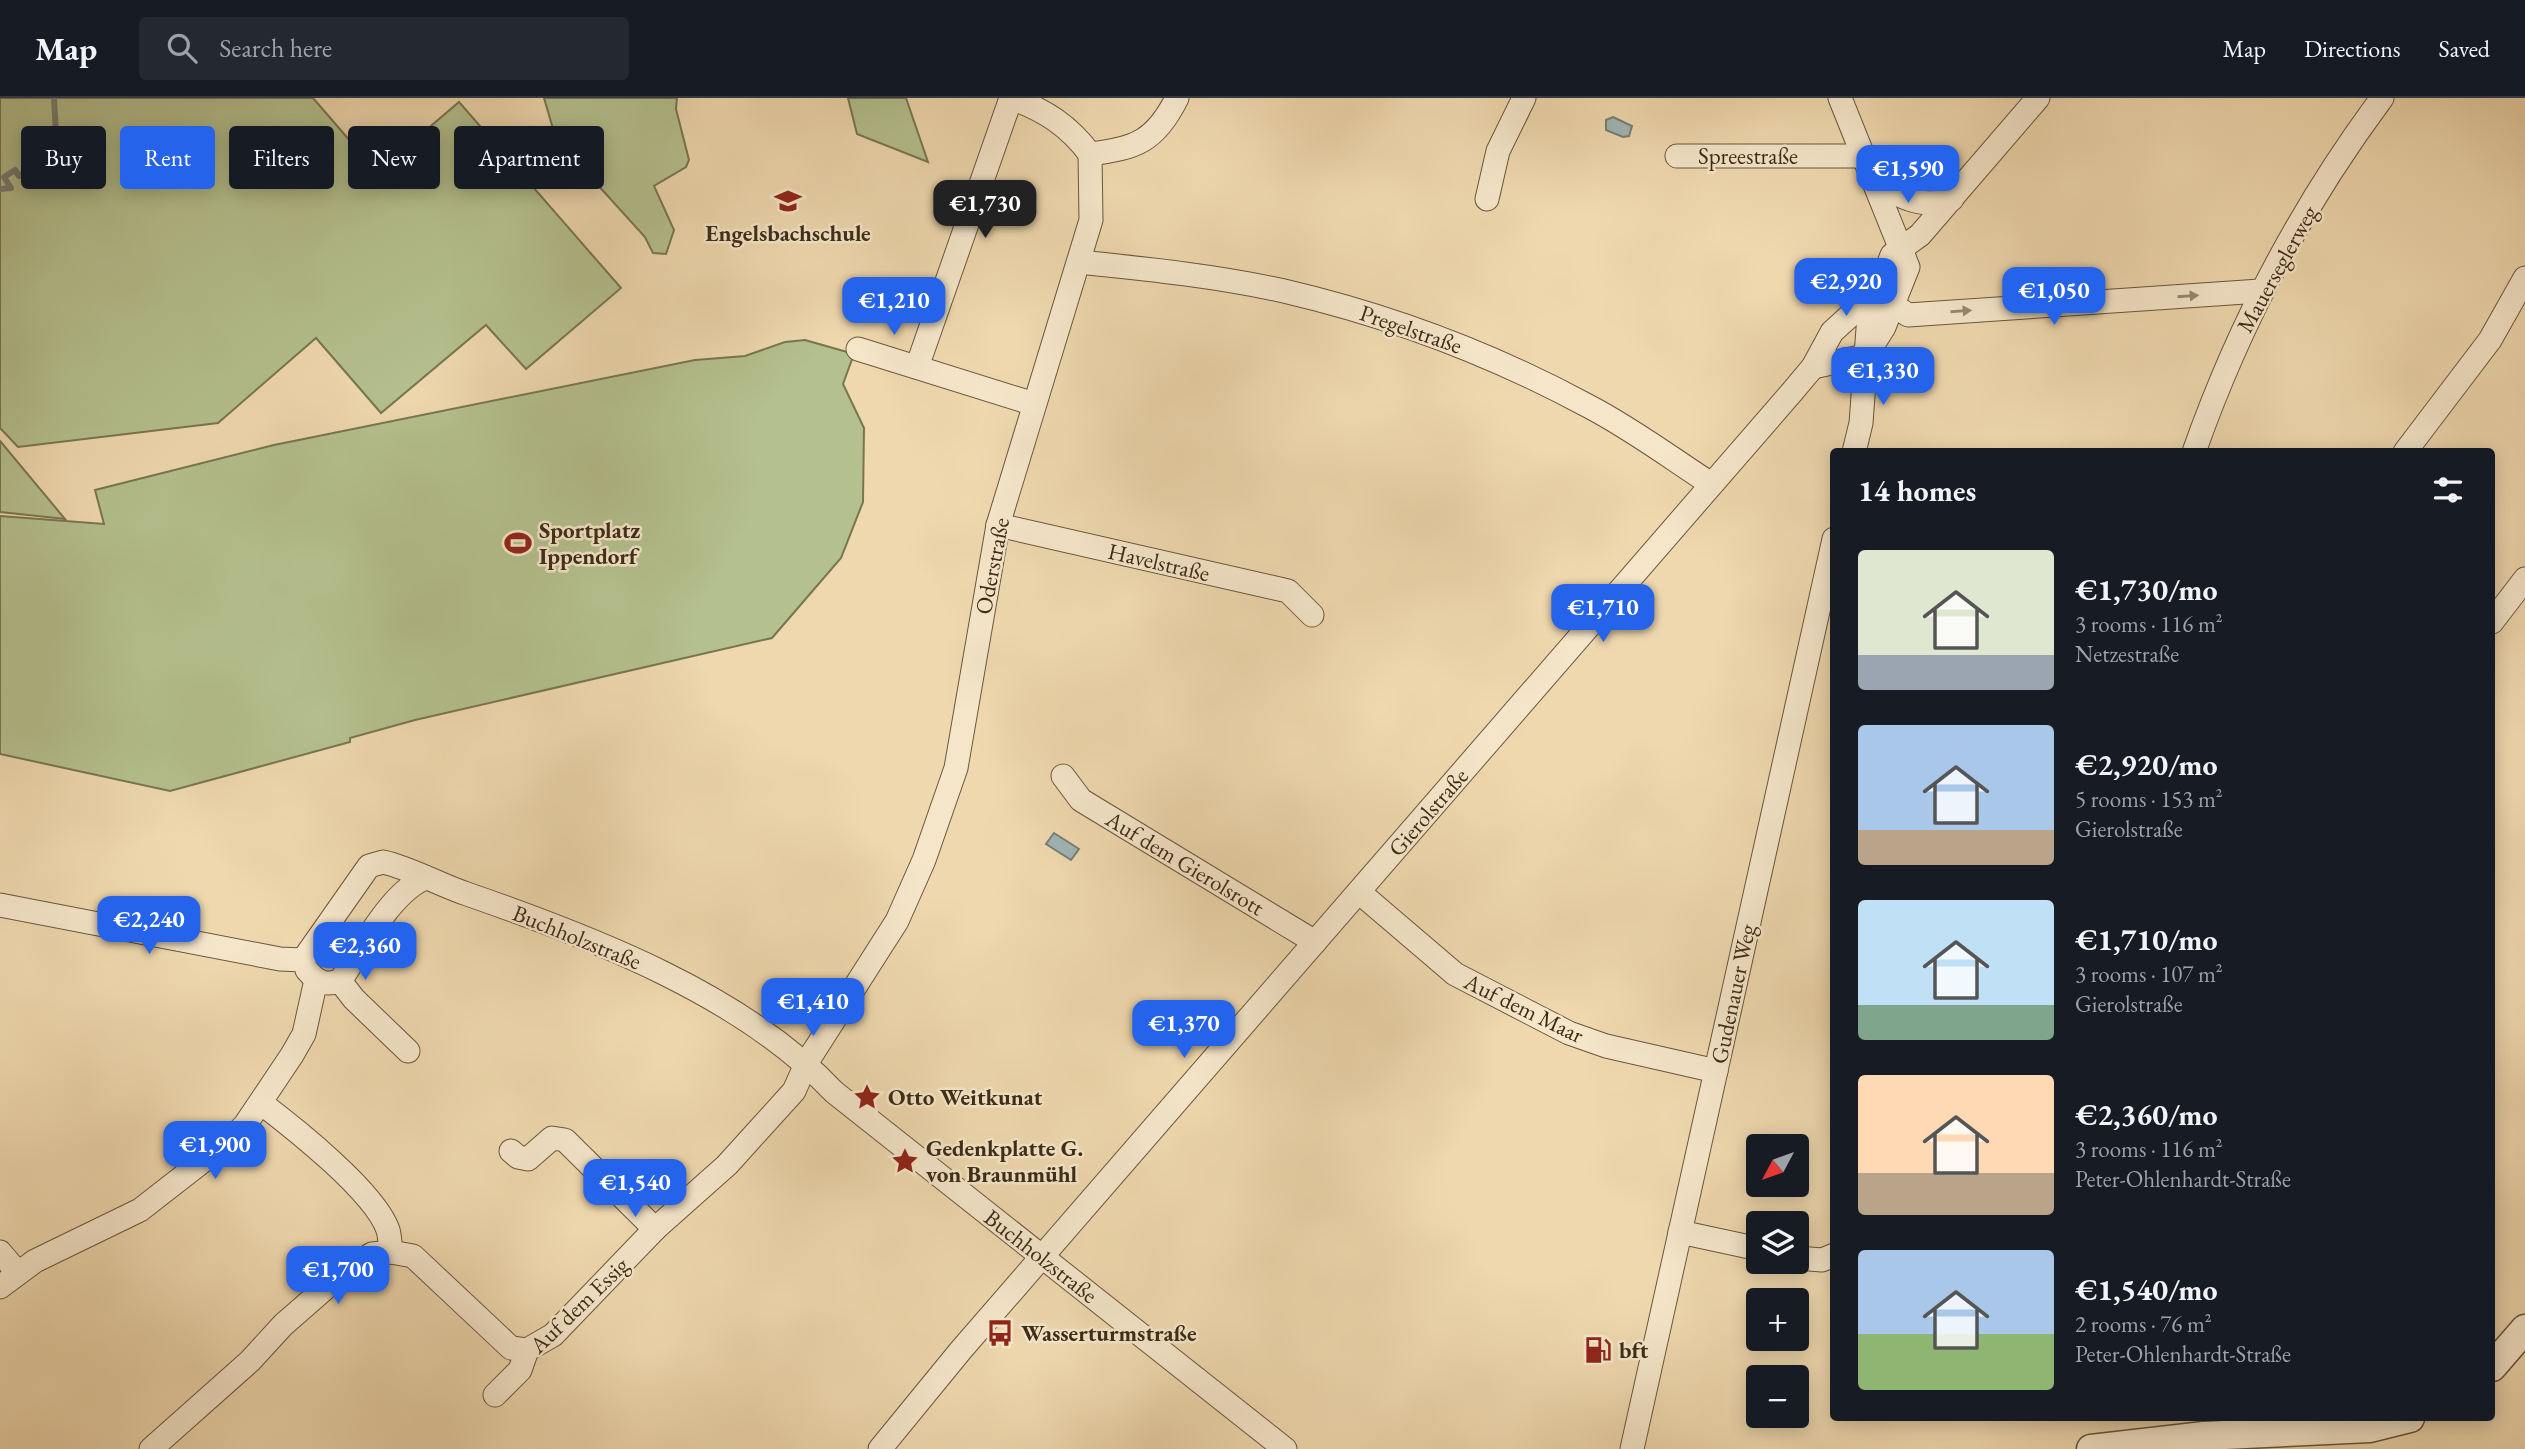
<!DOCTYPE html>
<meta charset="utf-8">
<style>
body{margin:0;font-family:"EB Garamond",serif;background:#242831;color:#f1f3f6;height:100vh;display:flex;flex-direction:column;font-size:26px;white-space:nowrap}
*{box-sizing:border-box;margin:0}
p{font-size:23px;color:#9ea1a6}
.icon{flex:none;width:38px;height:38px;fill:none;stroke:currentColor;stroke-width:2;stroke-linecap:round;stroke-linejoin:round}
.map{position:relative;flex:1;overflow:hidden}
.details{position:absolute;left:1830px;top:350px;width:665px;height:973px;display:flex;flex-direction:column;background:#171b24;border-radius:7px;box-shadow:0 4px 18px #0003}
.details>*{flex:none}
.banner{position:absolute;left:21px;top:28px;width:665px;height:63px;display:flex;gap:14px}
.needle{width:46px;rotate:229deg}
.fabs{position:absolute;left:1746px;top:1036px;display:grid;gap:14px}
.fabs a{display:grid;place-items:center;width:63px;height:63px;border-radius:7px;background:#171b24;box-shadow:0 4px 18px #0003;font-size:35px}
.price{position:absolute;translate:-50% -60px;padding:0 16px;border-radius:14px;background:#2563eb;color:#fff;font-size:23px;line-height:46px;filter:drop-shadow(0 2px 4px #0008)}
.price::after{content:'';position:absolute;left:50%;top:42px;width:21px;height:16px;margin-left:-10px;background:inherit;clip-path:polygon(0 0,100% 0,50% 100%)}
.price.selected{background:#222;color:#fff}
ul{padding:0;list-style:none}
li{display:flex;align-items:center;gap:21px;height:175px;padding:0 28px}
li span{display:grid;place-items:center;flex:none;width:196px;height:140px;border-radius:7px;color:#555}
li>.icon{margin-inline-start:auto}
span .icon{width:84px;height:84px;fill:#fffc;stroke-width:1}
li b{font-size:30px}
h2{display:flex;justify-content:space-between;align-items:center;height:84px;padding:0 28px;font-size:30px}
.chip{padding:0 24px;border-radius:7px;background:#171b24;box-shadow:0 4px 18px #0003;font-size:24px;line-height:63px}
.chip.selected{background:#2563eb;color:#fff}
header{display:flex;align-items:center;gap:42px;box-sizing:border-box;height:98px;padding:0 35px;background:#171b24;border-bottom:2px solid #363941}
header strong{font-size:33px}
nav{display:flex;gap:38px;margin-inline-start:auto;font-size:24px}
.search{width:490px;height:63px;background:#242831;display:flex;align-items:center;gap:18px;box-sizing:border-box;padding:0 24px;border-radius:7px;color:#9ea1a6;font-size:26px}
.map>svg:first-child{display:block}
.green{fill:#b4c08e;stroke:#787652;stroke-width:2}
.water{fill:#a0b6b7;stroke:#787e77;stroke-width:2}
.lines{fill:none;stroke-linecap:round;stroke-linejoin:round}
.stream{stroke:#787e77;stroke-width:6}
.minor-casing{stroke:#69563d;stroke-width:25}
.tertiary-casing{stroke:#69563d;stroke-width:31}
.minor{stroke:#f5e6ca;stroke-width:23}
.tertiary{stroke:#f5e6ca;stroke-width:28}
.oneway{fill:#988870}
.labels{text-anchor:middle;stroke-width:5;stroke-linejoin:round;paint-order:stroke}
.street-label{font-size:23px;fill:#3c2b17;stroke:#f5e6ca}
.poi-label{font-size:23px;font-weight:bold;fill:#3c2b17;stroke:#f5e6ca;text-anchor:start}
</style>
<header>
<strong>Map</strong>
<div class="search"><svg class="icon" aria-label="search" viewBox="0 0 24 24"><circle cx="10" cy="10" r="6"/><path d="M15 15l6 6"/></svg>Search here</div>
<nav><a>Map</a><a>Directions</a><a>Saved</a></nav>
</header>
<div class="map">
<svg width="2525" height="1351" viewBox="0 0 2525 1351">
<rect width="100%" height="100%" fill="#efd8ae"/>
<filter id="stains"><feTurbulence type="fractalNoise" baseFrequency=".00286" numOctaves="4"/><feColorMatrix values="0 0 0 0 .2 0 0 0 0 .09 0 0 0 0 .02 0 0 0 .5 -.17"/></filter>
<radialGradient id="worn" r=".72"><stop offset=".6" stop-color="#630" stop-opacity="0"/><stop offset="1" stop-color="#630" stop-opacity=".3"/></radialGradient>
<g class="green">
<polygon points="0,0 313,0 377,74 459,4 621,190 526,271 486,227 381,315 316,240 218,325 18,349 0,330"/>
<polygon points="544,0 677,0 676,11 689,62 686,69 654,88 674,132 666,156 653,155 645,139 556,41"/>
<polygon points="848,0 906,0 928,64 857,36"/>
<polygon points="805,242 854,256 843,286 864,330 863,404 841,460 772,540 415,622 350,640 350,644 170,693 0,656 0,418 104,426 95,392 274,347 695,262 745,258 785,244"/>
<polygon points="0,343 65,421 0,414"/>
</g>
<g class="water">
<polygon points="1613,19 1632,28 1629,38 1623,39 1606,32 1606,22"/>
<polygon points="1054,735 1079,751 1071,762 1046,746"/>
</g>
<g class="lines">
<polyline class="stream" points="0,91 11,90 4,79 15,72 19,78 34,69 37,31 56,34 54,0"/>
<defs>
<g id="minor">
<path d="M1011,0C1045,12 1069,28 1090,56"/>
<polyline points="1840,0 1908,169 1884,229 1867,256"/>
<path d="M1090,56C1136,50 1155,44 1177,0"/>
<polyline points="1677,58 1861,58"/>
<path d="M1872,81C1898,98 1921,112 1952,101"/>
<polyline points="1487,101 1498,53 1524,0"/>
<path d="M1079,164C1147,171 1217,178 1284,193C1391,218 1494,257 1590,309C1632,331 1671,360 1711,386"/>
<polyline points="1878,192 1883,200 1908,217 2260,193"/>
<polyline points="858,251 1034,306"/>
<polyline points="917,269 1011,0"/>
<polyline points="1813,269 1865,258"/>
<polyline points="1854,354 1861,325 1869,217 1892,157 1920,137 2038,0"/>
<path d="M2194,354C2239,226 2301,109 2382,0"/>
<polyline points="2405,354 2490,242 2525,180"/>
<polyline points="998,427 1288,493 1312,517"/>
<polyline points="2492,524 2525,481"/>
<polyline points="1063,678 1081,702 1315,844"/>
<polyline points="1359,794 1455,876 1569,935 1606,948 1716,973"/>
<polyline points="0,807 280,861 303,862"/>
<path d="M303,862L369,768L383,764C410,770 440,787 467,796C591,839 743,897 834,994L1285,1351"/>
<path d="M307,872C317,884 325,888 340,883C362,851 389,797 423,781"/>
<polyline points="340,883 354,901 408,953"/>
<path d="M261,1005C294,1030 375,1094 388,1132C390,1139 390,1147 391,1154"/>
<polyline points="511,1053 518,1059 528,1061 552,1040 565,1042 655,1131"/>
<polyline points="1680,1134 1759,1151"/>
<polyline points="0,1154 17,1174"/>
<polyline points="1797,1160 1822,1162 1834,1157"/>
<polyline points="0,1189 35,1163 140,1112 230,1042 245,1027 292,957 304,936 316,882"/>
<polyline points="495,1297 520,1272 527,1252 553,1237 655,1131 727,1067 794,993 807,964 897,823 924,762 956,670 998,427 1091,122 1090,56"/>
<polyline points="151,1351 250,1263 283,1227 347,1171 372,1156 391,1154 413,1158 511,1250 527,1252"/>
<polyline points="880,1351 961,1252 1792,294 1813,269 1832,234 1878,192"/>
<polyline points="1632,1351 1834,441"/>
</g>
<g id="tertiary">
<polyline points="2492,1269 2525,1231"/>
<polyline points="2091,1351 2204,1338 2370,1330 2410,1320"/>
</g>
</defs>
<use href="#minor" class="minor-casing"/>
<use href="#tertiary" class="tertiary-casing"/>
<use href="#minor" class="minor"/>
<use href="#tertiary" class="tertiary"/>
</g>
<defs><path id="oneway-solid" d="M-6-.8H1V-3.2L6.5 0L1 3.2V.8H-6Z" transform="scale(1.75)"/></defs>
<g class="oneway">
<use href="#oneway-solid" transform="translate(2188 198) rotate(-4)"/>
<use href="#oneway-solid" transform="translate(1961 213) rotate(-4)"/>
</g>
<defs>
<symbol id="school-bare" viewBox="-9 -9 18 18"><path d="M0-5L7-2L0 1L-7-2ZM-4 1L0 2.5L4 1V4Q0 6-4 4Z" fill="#8f2418" stroke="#f5e6ca" stroke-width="2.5" paint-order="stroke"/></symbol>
<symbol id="stadium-bare" viewBox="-9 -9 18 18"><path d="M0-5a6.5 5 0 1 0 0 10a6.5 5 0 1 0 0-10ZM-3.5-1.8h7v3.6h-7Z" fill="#8f2418" stroke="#f5e6ca" stroke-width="2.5" paint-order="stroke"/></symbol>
<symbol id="sight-bare" viewBox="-9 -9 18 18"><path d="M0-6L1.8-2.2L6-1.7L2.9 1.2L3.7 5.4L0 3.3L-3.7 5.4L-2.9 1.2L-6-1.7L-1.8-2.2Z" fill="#8f2418" stroke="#f5e6ca" stroke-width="2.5" paint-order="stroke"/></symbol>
<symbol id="bus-bare" viewBox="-9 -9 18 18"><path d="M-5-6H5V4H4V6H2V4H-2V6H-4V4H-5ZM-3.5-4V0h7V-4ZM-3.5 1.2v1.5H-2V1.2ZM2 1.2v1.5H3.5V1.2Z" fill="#8f2418" stroke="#f5e6ca" stroke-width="2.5" paint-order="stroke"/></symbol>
<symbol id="fuel-bare" viewBox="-9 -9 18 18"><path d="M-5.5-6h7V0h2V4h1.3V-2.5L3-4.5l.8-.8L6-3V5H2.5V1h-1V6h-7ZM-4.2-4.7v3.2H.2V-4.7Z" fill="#8f2418" stroke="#f5e6ca" stroke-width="2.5" paint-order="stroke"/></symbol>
</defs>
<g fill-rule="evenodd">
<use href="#school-bare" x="769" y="84" width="38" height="38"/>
<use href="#stadium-bare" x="499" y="426" width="38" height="38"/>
<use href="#sight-bare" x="848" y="980" width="38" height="38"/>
<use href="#sight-bare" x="886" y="1044" width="38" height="38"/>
<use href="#bus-bare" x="981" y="1216" width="38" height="38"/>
<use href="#fuel-bare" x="1579" y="1233" width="38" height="38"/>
</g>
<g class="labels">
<g class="street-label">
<text x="1748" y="66">Spreestraße</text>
<text transform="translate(2277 171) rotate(-61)" y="8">Mauerseglerweg</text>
<text transform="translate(1411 231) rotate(19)" y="8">Pregelstraße</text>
<text transform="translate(1159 464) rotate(13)" y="8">Havelstraße</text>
<text transform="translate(992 468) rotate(-79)" y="8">Oderstraße</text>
<text transform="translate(1428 714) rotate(-49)" y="8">Gierolstraße</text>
<text transform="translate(1185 765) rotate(31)" y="8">Auf dem Gierolsrott</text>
<text transform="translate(577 839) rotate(22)" y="8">Buchholzstraße</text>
<text transform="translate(1733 896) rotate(-78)" y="8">Gudenauer Weg</text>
<text transform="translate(1524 910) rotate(26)" y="8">Auf dem Maar</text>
<text transform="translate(1041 1158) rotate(38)" y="8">Buchholzstraße</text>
<text transform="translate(579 1207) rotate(-44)" y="8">Auf dem Essig</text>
</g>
<g class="poi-label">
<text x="788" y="143" text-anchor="middle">Engelsbachschule</text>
<text x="539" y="440">Sportplatz<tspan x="539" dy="26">Ippendorf</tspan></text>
<text x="888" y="1007">Otto Weitkunat</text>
<text x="926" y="1058">Gedenkplatte G.<tspan x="926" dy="26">von Braunmühl</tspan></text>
<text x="1021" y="1243">Wasserturmstraße</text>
<text x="1619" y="1260">bft</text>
</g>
</g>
<rect width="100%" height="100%" filter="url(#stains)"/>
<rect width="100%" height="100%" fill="url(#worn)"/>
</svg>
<div class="fabs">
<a><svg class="needle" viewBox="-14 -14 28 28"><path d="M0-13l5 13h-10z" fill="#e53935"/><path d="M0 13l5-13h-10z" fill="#9ea1a6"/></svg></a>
<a><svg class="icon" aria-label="layers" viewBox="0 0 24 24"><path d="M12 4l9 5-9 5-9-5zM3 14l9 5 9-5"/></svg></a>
<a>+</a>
<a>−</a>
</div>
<b class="price" style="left:1908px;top:107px">€1,590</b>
<b class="price selected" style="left:985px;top:142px">€1,730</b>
<b class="price" style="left:1846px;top:220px">€2,920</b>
<b class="price" style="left:2054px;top:229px">€1,050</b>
<b class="price" style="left:894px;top:239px">€1,210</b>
<b class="price" style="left:1883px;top:309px">€1,330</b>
<b class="price" style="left:1603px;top:546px">€1,710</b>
<b class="price" style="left:149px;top:858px">€2,240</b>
<b class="price" style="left:365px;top:884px">€2,360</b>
<b class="price" style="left:813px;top:940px">€1,410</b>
<b class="price" style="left:1184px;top:962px">€1,370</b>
<b class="price" style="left:215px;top:1083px">€1,900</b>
<b class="price" style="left:635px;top:1121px">€1,540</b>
<b class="price" style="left:338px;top:1208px">€1,700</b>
<div class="banner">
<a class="chip">Buy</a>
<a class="chip selected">Rent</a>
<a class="chip">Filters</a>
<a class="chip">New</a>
<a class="chip">Apartment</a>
</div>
<section class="details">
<h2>14 homes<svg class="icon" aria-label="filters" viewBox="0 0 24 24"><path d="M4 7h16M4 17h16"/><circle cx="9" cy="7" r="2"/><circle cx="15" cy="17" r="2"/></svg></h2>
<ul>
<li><span style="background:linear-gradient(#dfe7d0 75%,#9aa5b1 0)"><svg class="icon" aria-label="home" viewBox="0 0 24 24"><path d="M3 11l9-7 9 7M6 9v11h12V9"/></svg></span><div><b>€1,730/mo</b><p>3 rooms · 116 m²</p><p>Netzestraße</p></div></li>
<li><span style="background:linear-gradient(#a9c7e8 75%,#b9a48a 0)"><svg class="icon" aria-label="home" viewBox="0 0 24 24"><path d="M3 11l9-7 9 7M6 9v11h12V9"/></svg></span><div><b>€2,920/mo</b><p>5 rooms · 153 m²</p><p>Gierolstraße</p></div></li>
<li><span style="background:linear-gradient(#bfe0f5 75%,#7fa58c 0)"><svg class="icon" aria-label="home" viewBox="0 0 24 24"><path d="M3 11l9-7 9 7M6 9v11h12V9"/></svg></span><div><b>€1,710/mo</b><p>3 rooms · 107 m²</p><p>Gierolstraße</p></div></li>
<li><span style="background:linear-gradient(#ffd9b3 70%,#b9a48a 0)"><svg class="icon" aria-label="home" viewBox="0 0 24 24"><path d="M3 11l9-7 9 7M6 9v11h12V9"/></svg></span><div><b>€2,360/mo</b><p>3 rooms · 116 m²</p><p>Peter-Ohlenhardt-Straße</p></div></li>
<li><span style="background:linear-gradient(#a9c7e8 60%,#8fb573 0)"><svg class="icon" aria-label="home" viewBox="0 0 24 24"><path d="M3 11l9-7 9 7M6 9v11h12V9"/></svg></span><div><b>€1,540/mo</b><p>2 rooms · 76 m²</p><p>Peter-Ohlenhardt-Straße</p></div></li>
</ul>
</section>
</div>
